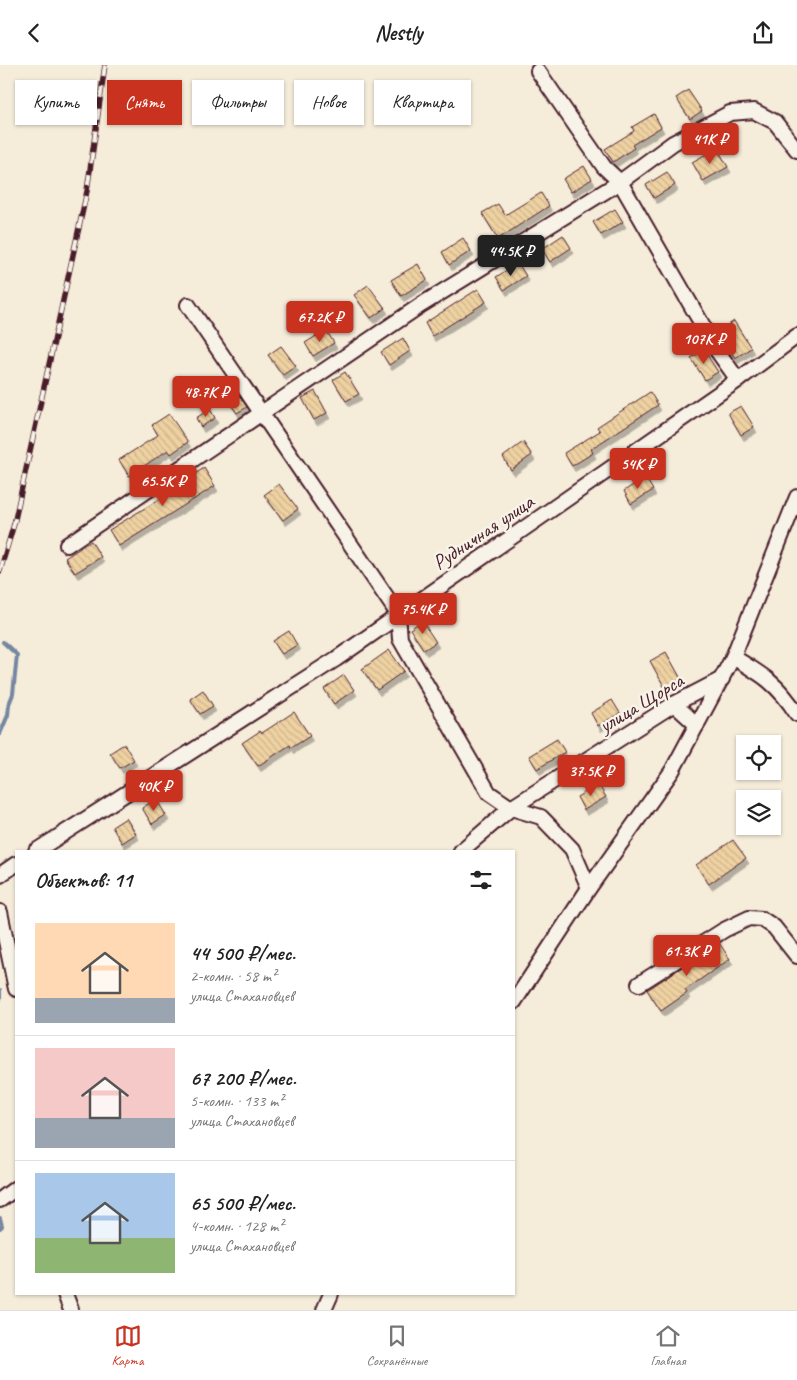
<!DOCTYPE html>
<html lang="ru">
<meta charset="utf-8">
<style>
body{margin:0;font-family:Caveat,sans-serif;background:#f2f2f2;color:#222;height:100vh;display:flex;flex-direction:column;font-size:19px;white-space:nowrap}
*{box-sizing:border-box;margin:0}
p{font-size:16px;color:#767676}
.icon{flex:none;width:28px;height:28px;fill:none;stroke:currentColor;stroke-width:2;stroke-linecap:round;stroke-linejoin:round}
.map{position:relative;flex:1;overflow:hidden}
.drawer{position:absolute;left:15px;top:785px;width:500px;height:445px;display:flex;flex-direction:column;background:#fff;border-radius:0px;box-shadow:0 1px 4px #0004}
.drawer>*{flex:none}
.guide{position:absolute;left:15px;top:15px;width:500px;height:45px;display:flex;gap:10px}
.controls{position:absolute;left:736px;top:670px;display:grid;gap:10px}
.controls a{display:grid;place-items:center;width:45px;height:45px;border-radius:0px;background:#fff;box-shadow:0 1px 4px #0004;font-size:25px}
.price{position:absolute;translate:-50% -42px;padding:0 11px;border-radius:5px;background:#c8321e;color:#fff;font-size:16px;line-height:32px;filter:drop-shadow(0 1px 2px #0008)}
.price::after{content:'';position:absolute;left:50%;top:30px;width:15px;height:11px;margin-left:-8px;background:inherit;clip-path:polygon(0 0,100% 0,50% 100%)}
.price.selected{background:#222;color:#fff}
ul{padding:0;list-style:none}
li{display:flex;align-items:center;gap:15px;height:125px;padding:0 20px}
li+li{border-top:1px solid #e0e0e0}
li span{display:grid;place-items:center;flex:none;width:140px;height:100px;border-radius:0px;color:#555}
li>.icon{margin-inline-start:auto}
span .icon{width:60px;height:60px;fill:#fffc;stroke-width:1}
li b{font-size:21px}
h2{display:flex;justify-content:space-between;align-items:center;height:60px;padding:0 20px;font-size:21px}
.tag{padding:0 18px;border-radius:0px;background:#fff;box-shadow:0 1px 4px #0004;font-size:18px;line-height:45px}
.tag.selected{background:#c8321e;color:#fff}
header{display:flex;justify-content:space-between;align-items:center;height:65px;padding:0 20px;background:#fff;font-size:22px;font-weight:600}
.menu{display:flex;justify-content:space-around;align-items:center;height:70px;border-top:1px solid #e0e0e0;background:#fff;font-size:14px;color:#767676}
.menu a{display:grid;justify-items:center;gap:2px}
.menu .selected{color:#c8321e}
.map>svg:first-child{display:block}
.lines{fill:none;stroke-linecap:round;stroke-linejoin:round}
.stream{stroke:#7586a1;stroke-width:4}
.building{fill:url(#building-back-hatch);stroke:#4a1f2b;filter:url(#shadow)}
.minor-casing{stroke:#4a1f2b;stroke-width:18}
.minor{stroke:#f7f3e8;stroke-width:14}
.rail-casing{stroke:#4a1f2b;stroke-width:5.5}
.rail{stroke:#f7f3e8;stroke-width:4;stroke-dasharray:11;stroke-linecap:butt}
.labels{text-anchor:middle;stroke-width:5;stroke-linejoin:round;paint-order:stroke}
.street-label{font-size:21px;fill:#4a1f2b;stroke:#f7f3e8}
</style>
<header><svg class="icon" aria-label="back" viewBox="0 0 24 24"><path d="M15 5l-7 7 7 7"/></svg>Nestly<svg class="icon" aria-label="share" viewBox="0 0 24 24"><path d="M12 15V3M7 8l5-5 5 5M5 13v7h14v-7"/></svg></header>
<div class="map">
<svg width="797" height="1245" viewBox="0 0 797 1245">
<defs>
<pattern id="building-back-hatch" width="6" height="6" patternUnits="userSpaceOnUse" patternTransform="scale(1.25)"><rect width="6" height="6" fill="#efd2a2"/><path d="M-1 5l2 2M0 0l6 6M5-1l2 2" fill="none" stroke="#ceb48c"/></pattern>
<filter id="shadow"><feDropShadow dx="3" dy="5.5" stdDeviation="0" flood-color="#0004"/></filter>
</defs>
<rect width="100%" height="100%" fill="#f5ecda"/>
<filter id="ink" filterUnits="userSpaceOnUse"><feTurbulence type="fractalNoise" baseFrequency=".02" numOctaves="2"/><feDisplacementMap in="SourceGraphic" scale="10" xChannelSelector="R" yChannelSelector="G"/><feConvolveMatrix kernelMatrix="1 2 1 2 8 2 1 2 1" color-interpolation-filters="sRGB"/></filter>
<g filter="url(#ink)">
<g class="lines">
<g class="stream">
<polyline points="0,669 8,650 9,639 13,629 17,590 3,577"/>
<polyline points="0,925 0,934"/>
<polyline points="0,1153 2,1161 0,1163"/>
</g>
</g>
<g class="building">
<polygon points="688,25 702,46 690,54 676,33"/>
<polygon points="654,49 661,62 632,80 634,83 613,97 605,84 634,66 632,62"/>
<polygon points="717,83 728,102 703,116 692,97"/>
<polygon points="584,101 592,114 571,127 563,114"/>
<polygon points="667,107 675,120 654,133 646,120"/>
<polygon points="541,128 549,141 498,174 482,148 498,139 505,150"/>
<polygon points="615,144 623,157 601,170 593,157"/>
<polygon points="563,170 571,183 550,197 542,184"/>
<polygon points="463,173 471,186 449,200 442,187"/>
<polygon points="518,198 526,211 504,225 496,212"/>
<polygon points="418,199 427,215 401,231 391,215"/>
<polygon points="368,220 385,243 371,253 354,230"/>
<polygon points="478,224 486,237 432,271 425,258"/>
<polygon points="734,256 751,283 735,293 718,267"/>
<polygon points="326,265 334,278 313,291 305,278"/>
<polygon points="403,273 410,286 389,300 381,287"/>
<polygon points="281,281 296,301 283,310 268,290"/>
<polygon points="704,285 718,307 705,315 691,293"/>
<polygon points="345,307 359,329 346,336 333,315"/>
<polygon points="232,321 247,342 237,348 223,328"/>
<polygon points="315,326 327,348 314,355 302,333"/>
<polygon points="650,327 658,340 591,384 593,388 572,401 564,388 600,366 597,362"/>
<polygon points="741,341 754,362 741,370 728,348"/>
<polygon points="210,344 215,353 201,362 196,353"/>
<polygon points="169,349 188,377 171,389 168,385 129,411 119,395 158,370 152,360"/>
<polygon points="523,377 532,390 511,405 503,392"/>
<polygon points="204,403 215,421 119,481 109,465 176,424 175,422"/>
<polygon points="645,412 653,425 631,439 624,426"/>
<polygon points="279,419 298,444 283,455 264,430"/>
<polygon points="91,476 101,492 75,508 65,493"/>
<polygon points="422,556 436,577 424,585 410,564"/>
<polygon points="289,566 297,580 282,589 273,576"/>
<polygon points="389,585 404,606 377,625 362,604"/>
<polygon points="666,587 681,614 665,623 650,596"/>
<polygon points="344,610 354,625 334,639 324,624"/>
<polygon points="203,625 213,641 200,649 190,634"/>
<polygon points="612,635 620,648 598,661 591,648"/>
<polygon points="294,647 310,671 291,683 290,680 258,701 242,678 260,666 262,668"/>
<polygon points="557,674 565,687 537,704 529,691"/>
<polygon points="124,679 134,695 120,703 110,688"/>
<polygon points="598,719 606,732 584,745 577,732"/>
<polygon points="156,734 166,750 152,759 142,743"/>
<polygon points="126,753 136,769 122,778 112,762"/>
<polygon points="733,775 746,793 709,819 696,800"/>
<polygon points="719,878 730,894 685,925 687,928 661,946 647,925"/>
</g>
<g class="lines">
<defs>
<g id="minor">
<polyline points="538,6 604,102 620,117 718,287 738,315"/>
<polyline points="188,240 398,549 400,574 489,728 511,743 541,752 572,784 589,823"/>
<polyline points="67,480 421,240 620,117 673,78 730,48 754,46 775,57 797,85"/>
<path d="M733,592C763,610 778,619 797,649"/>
<polyline points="674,639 697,660"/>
<polyline points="36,786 336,594 738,315 797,271"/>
<polyline points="461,786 511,743 674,639 722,614"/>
<polyline points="0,810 16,799"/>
<polyline points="0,847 16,924"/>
<polyline points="639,919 724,865 749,853 762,854 774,862 797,891"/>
<polyline points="514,937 589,823 672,706 733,592 797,432"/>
<polyline points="0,1135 16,1123"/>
<polyline points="65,1229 71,1245"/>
<polyline points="324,1245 331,1229"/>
</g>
</defs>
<use href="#minor" class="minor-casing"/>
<use href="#minor" class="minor"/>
<defs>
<polyline id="rail" points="0,506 14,459 87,126 105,0"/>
</defs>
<use href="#rail" class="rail-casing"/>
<use href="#rail" class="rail"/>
</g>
</g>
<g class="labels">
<g class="street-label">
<text transform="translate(483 467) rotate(-34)" y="7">Рудничная улица</text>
<text transform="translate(641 638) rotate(-31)" y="7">улица Щорса</text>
</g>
</g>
</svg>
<div class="controls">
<a><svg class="icon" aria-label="locate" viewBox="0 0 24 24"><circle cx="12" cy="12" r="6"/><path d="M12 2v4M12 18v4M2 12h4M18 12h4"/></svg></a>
<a><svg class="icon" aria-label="layers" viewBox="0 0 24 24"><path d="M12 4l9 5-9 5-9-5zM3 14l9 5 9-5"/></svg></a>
</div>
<b class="price" style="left:710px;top:100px">41K ₽</b>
<b class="price selected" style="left:511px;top:212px">44.5K ₽</b>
<b class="price" style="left:320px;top:278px">67.2K ₽</b>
<b class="price" style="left:704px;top:300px">107K ₽</b>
<b class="price" style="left:206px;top:353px">48.7K ₽</b>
<b class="price" style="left:638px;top:425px">54K ₽</b>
<b class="price" style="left:163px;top:442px">65.5K ₽</b>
<b class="price" style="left:423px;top:570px">75.4K ₽</b>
<b class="price" style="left:591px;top:732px">37.5K ₽</b>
<b class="price" style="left:154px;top:747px">40K ₽</b>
<b class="price" style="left:687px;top:912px">61.3K ₽</b>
<div class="guide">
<a class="tag">Купить</a>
<a class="tag selected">Снять</a>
<a class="tag">Фильтры</a>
<a class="tag">Новое</a>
<a class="tag">Квартира</a>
</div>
<section class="drawer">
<h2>Объектов: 11<svg class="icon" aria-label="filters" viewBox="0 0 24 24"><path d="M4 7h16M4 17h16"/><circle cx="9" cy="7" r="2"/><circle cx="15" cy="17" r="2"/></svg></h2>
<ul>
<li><span style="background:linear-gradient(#ffd9b3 75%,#9aa5b1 0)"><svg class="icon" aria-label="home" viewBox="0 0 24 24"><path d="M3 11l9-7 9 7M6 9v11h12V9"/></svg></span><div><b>44 500 ₽/мес.</b><p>2-комн. · 58 m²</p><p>улица Стахановцев</p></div></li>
<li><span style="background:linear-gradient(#f6c9c9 70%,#9aa5b1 0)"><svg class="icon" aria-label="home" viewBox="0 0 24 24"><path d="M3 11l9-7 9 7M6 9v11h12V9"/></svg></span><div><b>67 200 ₽/мес.</b><p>5-комн. · 133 m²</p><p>улица Стахановцев</p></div></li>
<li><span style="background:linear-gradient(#a9c7e8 65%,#8fb573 0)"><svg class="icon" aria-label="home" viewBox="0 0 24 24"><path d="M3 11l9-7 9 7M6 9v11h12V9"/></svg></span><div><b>65 500 ₽/мес.</b><p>4-комн. · 128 m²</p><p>улица Стахановцев</p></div></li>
</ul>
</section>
</div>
<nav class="menu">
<a class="selected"><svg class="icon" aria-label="map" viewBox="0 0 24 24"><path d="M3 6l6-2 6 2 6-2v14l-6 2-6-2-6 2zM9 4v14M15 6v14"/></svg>Карта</a>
<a><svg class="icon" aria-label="saved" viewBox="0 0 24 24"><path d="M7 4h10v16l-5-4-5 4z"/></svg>Сохранённые</a>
<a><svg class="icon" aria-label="home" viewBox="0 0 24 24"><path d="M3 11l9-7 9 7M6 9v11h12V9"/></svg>Главная</a>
</nav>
